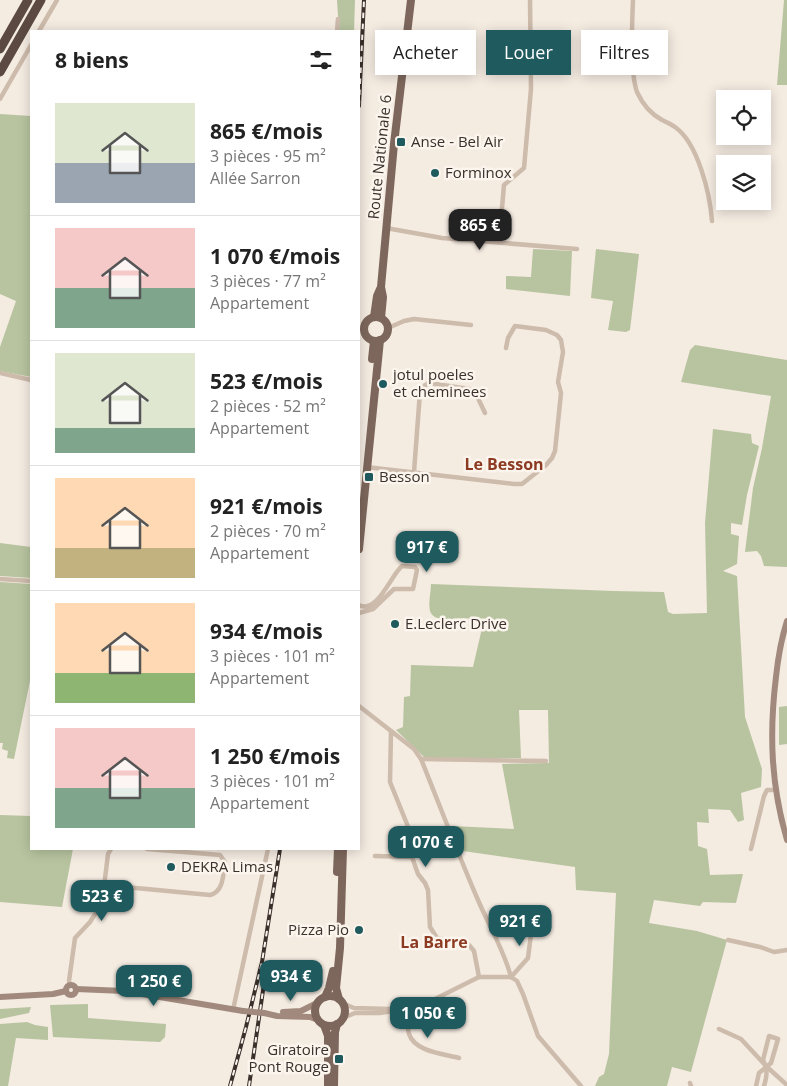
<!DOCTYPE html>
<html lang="fr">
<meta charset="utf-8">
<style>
body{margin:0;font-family:"Open Sans",sans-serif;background:#f6f6f6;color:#222;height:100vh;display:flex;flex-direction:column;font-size:19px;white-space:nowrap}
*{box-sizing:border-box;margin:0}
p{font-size:16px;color:#767676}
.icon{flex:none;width:28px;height:28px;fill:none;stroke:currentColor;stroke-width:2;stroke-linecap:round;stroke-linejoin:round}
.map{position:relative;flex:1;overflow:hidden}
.side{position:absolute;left:30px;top:30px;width:330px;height:820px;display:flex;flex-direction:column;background:#fff;border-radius:0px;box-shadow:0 2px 12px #0003}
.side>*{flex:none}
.guide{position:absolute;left:375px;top:30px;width:336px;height:45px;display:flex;gap:10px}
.fabs{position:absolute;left:716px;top:90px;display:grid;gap:10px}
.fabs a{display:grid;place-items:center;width:55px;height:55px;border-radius:0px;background:#fff;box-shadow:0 2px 12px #0003;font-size:25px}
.price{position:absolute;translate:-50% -42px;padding:0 11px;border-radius:10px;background:#1f5a5e;color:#fff;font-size:16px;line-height:32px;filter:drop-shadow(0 1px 2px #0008)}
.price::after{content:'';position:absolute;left:50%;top:30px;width:15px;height:11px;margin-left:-8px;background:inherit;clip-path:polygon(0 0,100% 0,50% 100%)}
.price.current{background:#222;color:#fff}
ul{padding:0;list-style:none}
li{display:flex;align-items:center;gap:15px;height:125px;padding:0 25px}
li+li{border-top:1px solid #e0e0e0}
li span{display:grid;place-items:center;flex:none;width:140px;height:100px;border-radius:0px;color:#555}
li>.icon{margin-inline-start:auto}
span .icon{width:60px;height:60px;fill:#fffc;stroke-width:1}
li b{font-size:21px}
h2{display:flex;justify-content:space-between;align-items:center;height:60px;padding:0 25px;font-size:21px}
.chip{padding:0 18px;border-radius:0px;background:#fff;box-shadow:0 2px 12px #0003;font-size:18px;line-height:45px}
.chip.current{background:#1f5a5e;color:#fff}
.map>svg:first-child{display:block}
.green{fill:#b8c4a0}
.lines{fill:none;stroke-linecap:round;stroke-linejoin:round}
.street{stroke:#cdbbac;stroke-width:4.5}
.secondary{stroke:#a18a7d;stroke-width:6}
.primary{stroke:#7d675c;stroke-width:8}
.highway{stroke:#5c4a42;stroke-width:9}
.rail-casing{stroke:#3b302b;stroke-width:4}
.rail{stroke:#fbf5ee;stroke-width:2;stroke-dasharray:5.5;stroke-linecap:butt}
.secondary-bridge{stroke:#a18a7d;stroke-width:6}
.poi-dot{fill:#1f5a5e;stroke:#fbf5ee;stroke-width:2}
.labels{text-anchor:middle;stroke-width:5;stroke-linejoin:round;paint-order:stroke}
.poi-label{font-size:15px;fill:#3b302b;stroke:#fbf5ee;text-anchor:start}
.street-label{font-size:15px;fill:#3b302b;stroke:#fbf5ee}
.neighbourhood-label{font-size:16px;font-weight:bold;fill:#8c3b22;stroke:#fbf5ee}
</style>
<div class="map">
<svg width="787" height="1086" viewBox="0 0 787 1086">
<rect width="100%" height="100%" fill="#f4ebe1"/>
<g class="green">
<polygon points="337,0 355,0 354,31 339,31"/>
<polygon points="784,0 787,0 787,85 777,85"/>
<polygon points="0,114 31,116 31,377 0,371 0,347 16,301 0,294"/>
<polygon points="533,249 572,251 570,296 506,289 506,276 531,277"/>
<polygon points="596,249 639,254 630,330 626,332 608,330 613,301 591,298"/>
<polygon points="695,345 787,360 787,567 764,566 761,556 757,551 745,552 753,488 762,448 771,396 681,382 690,350"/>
<path d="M713,429L751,434L752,443L759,446L747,495L742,525L731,523V534L739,536L737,564L723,571L737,576L745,717L762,769L761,787L741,793L744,820L738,822L730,810L708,809L709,823L697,822L698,846L707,849L710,875L743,874L736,903L703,902L700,906L654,900L649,923L697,931L727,940L691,1072L672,1067L667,1086H595L599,1077L604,1074L609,1054L616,893L576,890L575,867L463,851L452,826L514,829L502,764L549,763L548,710H519L521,758H425L396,730L403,727L404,697L410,696L411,665L473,667L482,628C479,625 477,621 474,620C463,614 435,626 430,611C428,603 431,592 431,584L613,591L664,592L668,612L673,614L707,613L705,523Z"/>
<polygon points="0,543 31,547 31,578 0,576"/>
<polygon points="0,582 31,584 31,676 14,759 7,758 8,751 2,749 3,743 0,743"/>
<polygon points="787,706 787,744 779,745 779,707"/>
<polygon points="0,815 31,816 31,849 73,849 62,907 0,902"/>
<polygon points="88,1004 88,1018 166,1024 165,1037 160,1042 53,1037 50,1005"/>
<polygon points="31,1007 29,1013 0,1019 0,1009"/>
<polygon points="27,1022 35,1025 48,1027 48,1040 16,1038 8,1086 0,1086 0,1024"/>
</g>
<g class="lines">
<g class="street">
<path d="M633,0C632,22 630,73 637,92C642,103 651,114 662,120C666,122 671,124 675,127C698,143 710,194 712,221"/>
<polyline points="39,31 57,0"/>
<polyline points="337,31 338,19"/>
<polyline points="0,99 31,45"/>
<polyline points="386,228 442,238 577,249"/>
<polyline points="499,242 504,185 524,168 531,89 530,0"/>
<polyline points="388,328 404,321 414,319 471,325"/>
<polyline points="0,373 31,380"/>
<polyline points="366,467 514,484 522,484 546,465 552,458 555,451 561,393 558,382 563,352 561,340 557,335 546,330 515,326 508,338 506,348"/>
<polyline points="414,472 420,392 424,386 429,383 469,389 477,396 485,413"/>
<polyline points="0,579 31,581"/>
<path d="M359,605C377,615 391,575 402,566L415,567L417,570L413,589H394L373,609L359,613"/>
<path d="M359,706L414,749L421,759C440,806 458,854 478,900C489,926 504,950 511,977"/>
<polyline points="391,731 390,782 409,829 412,857 418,874 425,883 428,890 430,927 437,938 444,940 462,941 469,945 474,951 479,977"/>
<polyline points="421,759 546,761"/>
<polyline points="751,849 764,796 767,790 775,790"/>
<polyline points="375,856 412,857"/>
<path d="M104,885L210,895C224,892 223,874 225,862L220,855L147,849"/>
<polyline points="728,940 760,947 774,952 787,950"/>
<polyline points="511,977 528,958 531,934 535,919"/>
<polyline points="70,985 69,981 75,938 90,922 97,911 103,895 108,854 111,849"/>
<polyline points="342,1003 354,1008 390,1009"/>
<polyline points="233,1010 268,849"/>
<path d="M407,1010C407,1018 407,1027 409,1034C415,1052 444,1054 459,1058"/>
<polyline points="343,1018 355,1013 380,1013 419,1007 479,977 511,977 517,981 523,994 538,1036 581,1086"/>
<polyline points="719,1029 741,1039 767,1067 787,1085"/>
<polyline points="690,1083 691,1086"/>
<path d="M756,1086L759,1073L771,1063L778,1039L769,1036L763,1060C768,1070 767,1076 764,1086"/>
</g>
<g class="secondary">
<path d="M787,621C781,640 778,658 776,677C769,734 771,785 787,840"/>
<circle cx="71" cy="990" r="5"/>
<polyline points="76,989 124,991 243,1011"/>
<polyline points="0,997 53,994 66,991"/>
<polyline points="283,1012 301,1011 317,1003"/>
<polyline points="264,1013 277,1016 310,1017 318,1020"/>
</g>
<g class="primary">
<polyline points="374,317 377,296 380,289"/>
<circle cx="376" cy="329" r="12"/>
<polyline points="381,318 383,297 381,287 394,144 411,0"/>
<polyline points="372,359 374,341"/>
<polyline points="359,549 380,340"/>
<polyline points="337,872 338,849"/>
<circle cx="330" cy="1011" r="15"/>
<polyline points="325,997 329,988 333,971"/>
<polyline points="339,999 336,988 340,948 343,849"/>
<polyline points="324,1025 328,1036 328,1086"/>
<polyline points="334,1086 335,1032 337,1024"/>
</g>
<g class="highway">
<polyline points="0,49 28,0"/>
<polyline points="0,72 41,0"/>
</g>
<defs>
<g id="rail">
<polyline points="359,106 364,0"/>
<polyline points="230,1086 246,1027 262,962 280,849"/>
<polyline points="249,1086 266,970"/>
</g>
</defs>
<use href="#rail" class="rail-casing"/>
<use href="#rail" class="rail"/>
<polyline class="secondary-bridge" points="243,1011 264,1013"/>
</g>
<g class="poi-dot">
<rect x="396" y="137" width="10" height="10" rx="2.5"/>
<circle cx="435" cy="173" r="5"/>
<circle cx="383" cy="384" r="5"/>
<rect x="364" y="472" width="10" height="10" rx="2.5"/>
<circle cx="395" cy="624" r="5"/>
<circle cx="171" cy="867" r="5"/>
<circle cx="359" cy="930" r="5"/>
<rect x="334" y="1054" width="10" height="10" rx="2.5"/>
</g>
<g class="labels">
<g class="poi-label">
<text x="411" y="147">Anse - Bel Air</text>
<text x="445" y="178">Forminox</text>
<text x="393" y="380">jotul poeles<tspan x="393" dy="17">et cheminees</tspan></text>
<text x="379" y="482">Besson</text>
<text x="405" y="629">E.Leclerc Drive</text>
<text x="181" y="872">DEKRA Limas</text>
<text x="349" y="935" text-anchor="end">Pizza Pio</text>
<text x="329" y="1055" text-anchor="end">Giratoire<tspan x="329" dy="17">Pont Rouge</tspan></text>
</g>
<g class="street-label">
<text transform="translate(380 157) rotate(-84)" y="5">Route Nationale 6</text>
</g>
<g class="neighbourhood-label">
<text x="504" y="470">Le Besson</text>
<text x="434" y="948">La Barre</text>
</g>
</g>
</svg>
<div class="fabs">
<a><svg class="icon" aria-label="locate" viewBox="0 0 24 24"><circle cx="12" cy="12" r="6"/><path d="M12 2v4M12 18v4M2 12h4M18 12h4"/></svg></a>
<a><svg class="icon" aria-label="layers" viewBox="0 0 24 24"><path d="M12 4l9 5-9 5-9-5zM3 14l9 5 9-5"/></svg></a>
</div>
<b class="price current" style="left:480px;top:251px">865 €</b>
<b class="price" style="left:427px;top:573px">917 €</b>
<b class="price" style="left:426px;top:868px">1 070 €</b>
<b class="price" style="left:102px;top:922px">523 €</b>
<b class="price" style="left:520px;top:947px">921 €</b>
<b class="price" style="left:291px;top:1002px">934 €</b>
<b class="price" style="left:154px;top:1007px">1 250 €</b>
<b class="price" style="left:428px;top:1039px">1 050 €</b>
<div class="guide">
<a class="chip">Acheter</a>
<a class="chip current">Louer</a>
<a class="chip">Filtres</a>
</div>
<section class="side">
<h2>8 biens<svg class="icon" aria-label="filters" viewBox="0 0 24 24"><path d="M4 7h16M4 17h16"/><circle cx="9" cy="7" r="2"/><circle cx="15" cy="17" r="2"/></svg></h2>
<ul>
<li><span style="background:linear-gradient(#dfe7d0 60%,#9aa5b1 0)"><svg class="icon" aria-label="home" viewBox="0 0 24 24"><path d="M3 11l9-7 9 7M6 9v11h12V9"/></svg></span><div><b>865 €/mois</b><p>3 pièces · 95 m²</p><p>Allée Sarron</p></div></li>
<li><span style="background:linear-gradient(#f6c9c9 60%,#7fa58c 0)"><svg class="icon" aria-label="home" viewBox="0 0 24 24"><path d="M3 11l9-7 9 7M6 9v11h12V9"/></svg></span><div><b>1 070 €/mois</b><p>3 pièces · 77 m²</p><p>Appartement</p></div></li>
<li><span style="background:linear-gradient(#dfe7d0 75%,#7fa58c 0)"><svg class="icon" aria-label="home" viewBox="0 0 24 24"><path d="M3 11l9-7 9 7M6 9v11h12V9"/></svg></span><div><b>523 €/mois</b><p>2 pièces · 52 m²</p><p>Appartement</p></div></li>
<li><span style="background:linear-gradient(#ffd9b3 70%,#c2b280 0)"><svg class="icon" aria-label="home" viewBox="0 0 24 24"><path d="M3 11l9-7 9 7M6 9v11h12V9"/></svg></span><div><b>921 €/mois</b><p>2 pièces · 70 m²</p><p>Appartement</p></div></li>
<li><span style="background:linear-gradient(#ffd9b3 70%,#8fb573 0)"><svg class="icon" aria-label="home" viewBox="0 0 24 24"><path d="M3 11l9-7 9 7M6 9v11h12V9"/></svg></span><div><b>934 €/mois</b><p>3 pièces · 101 m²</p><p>Appartement</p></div></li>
<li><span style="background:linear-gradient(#f6c9c9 60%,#7fa58c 0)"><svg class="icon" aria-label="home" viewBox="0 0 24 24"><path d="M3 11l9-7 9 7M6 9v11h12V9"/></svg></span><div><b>1 250 €/mois</b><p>3 pièces · 101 m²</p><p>Appartement</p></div></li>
</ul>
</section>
</div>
